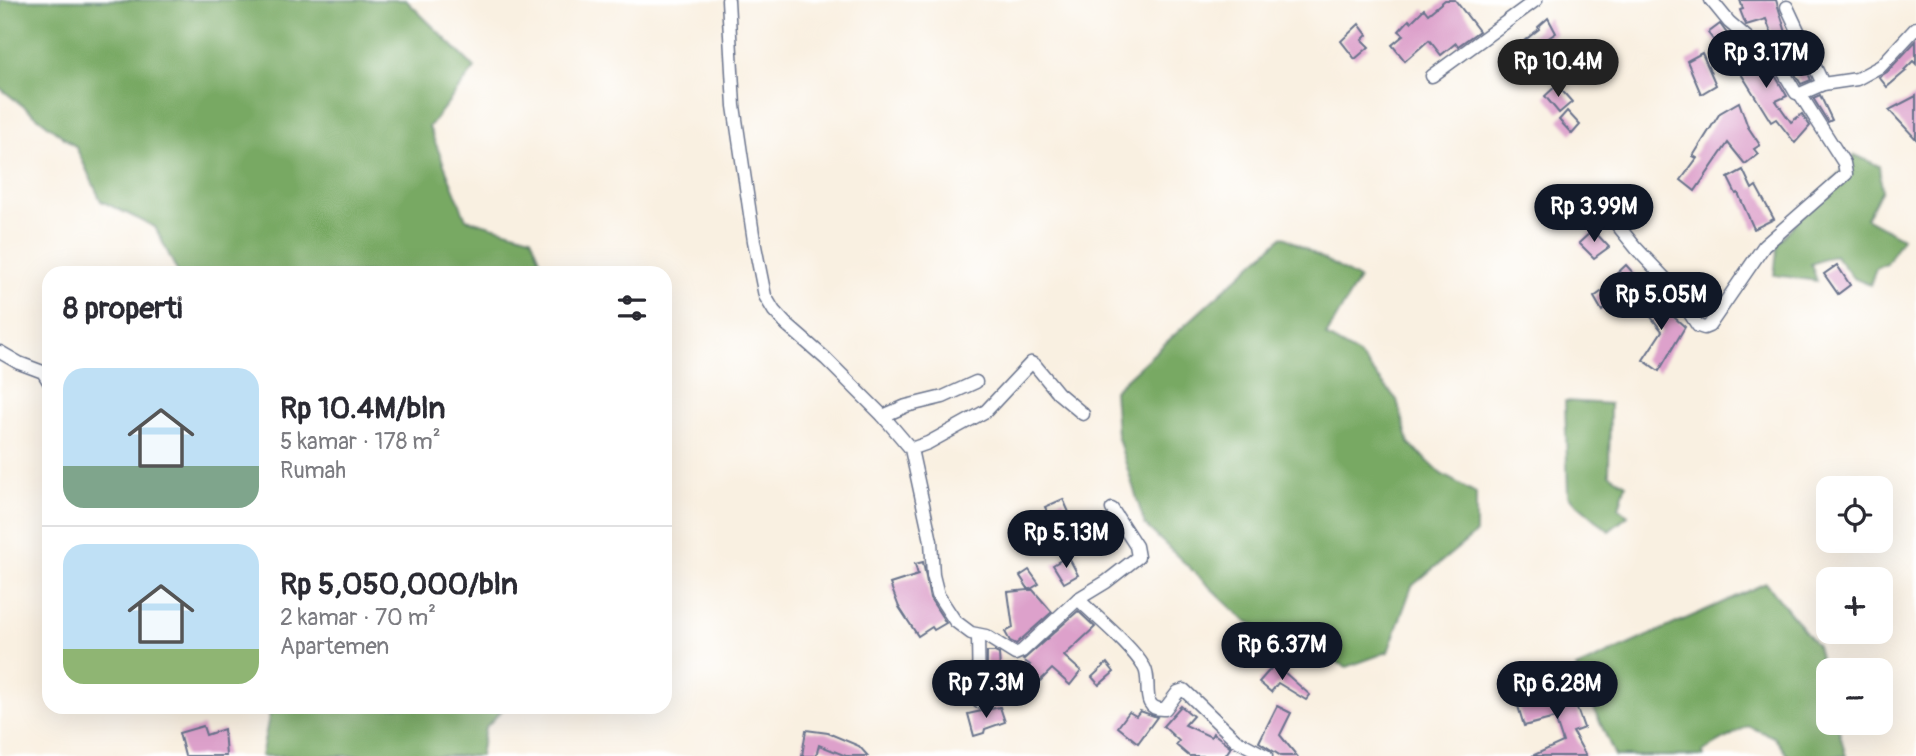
<!DOCTYPE html>
<html lang="id">
<meta charset="utf-8">
<style>
body{margin:0;font-family:Pangolin,sans-serif;background:#f7f7f7;color:#2b2b33;height:100vh;display:flex;flex-direction:column;font-size:26px;white-space:nowrap}
*{box-sizing:border-box;margin:0}
p{font-size:23px;color:#7c7c81}
.icon{flex:none;width:38px;height:38px;fill:none;stroke:currentColor;stroke-width:2;stroke-linecap:round;stroke-linejoin:round}
.map{position:relative;flex:1;overflow:hidden}
.drawer{position:absolute;left:42px;top:266px;width:630px;height:448px;display:flex;flex-direction:column;background:#fff;border-radius:21px;box-shadow:0 7px 28px #0002}
.drawer>*{flex:none}
.controls{position:absolute;left:1816px;top:476px;display:grid;gap:14px}
.controls a{display:grid;place-items:center;width:77px;height:77px;border-radius:14px;background:#fff;box-shadow:0 7px 28px #0002;font-size:35px}
.price{position:absolute;translate:-50% -60px;padding:0 16px;border-radius:24px;background:#111827;color:#fff;font-size:23px;line-height:46px;filter:drop-shadow(0 2px 4px #0008)}
.price::after{content:'';position:absolute;left:50%;top:42px;width:21px;height:16px;margin-left:-10px;background:inherit;clip-path:polygon(0 0,100% 0,50% 100%)}
.price.current{background:#222;color:#fff}
ul{padding:0;list-style:none}
li{display:flex;align-items:center;gap:21px;height:175px;padding:0 21px}
li+li{border-top:2px solid #e1e1e2}
li span{display:grid;place-items:center;flex:none;width:196px;height:140px;border-radius:21px;color:#555}
li>.icon{margin-inline-start:auto}
span .icon{width:84px;height:84px;fill:#fffc;stroke-width:1}
li b{font-size:30px}
h2{display:flex;justify-content:space-between;align-items:center;height:84px;padding:0 21px;font-size:30px}
.map>svg:first-child{display:block}
.forest{fill:#78a963;stroke:#4a6c60;stroke-width:2}
.building{fill:#dda1cb}
.lines{fill:none;stroke-linecap:round;stroke-linejoin:round}
.minor-casing{stroke:#69738c;stroke-width:15}
.minor{stroke:#fff;stroke-width:12}
</style>
<div class="map">
<svg width="1916" height="756" viewBox="0 0 1916 756">
<rect width="100%" height="100%" fill="#fff"/>
<filter id="ink" filterUnits="userSpaceOnUse"><feTurbulence type="fractalNoise" baseFrequency=".0143" numOctaves="2"/><feDisplacementMap in="SourceGraphic" scale="14" xChannelSelector="R" yChannelSelector="G"/><feConvolveMatrix kernelMatrix="1 2 1 2 8 2 1 2 1" color-interpolation-filters="sRGB"/></filter>
<filter id="wash" filterUnits="userSpaceOnUse"><feTurbulence type="fractalNoise" baseFrequency=".00686" numOctaves="4" result="noise"/><feDisplacementMap in="SourceGraphic" scale="28" xChannelSelector="R" yChannelSelector="G"/><feGaussianBlur stdDeviation="1.57" result="paint"/><feColorMatrix in="noise" values="0 0 0 0 0 0 0 0 0 0 0 0 0 0 0 0 0 1.4 0 .05"/><feComposite in="paint" operator="in"/></filter>
<g filter="url(#wash)">
<rect width="100%" height="100%" fill="#f9f0e1"/>
<g class="forest">
<polygon points="0,0 406,0 475,68 429,127 466,219 531,237 546,273 178,273 155,227 101,201 76,147 0,88"/>
<polygon points="1855,155 1879,166 1882,190 1866,218 1902,238 1887,264 1876,268 1870,285 1853,278 1835,255 1811,264 1817,281 1774,275 1778,243"/>
<polygon points="1283,236 1359,279 1326,336 1359,355 1397,400 1409,443 1441,474 1476,493 1476,533 1412,586 1388,652 1347,667 1244,620 1145,525 1117,435 1114,390"/>
<polygon points="1565,401 1610,404 1609,474 1626,484 1619,508 1628,516 1609,531 1568,496"/>
<polygon points="1766,583 1817,646 1829,691 1829,723 1837,723 1846,756 1788,756 1774,737 1748,726 1702,752 1704,756 1615,756 1576,668"/>
<polygon points="271,707 505,707 485,728 480,756 261,756"/>
</g>
<g id="blocks">
<g class="building">
<polygon points="1445,0 1455,0 1479,31 1458,46 1456,43 1441,55 1429,40 1405,61 1392,45 1404,35 1399,31 1409,20 1411,22 1424,9 1428,14"/>
<polygon points="1740,0 1776,0 1792,52 1797,49 1811,80 1801,84 1787,61 1770,46 1775,43 1766,19 1746,25 1740,10 1743,9"/>
<polygon points="1548,18 1556,33 1544,41 1561,60 1571,52 1583,68 1563,83 1549,64 1530,77 1521,63 1525,60 1523,56 1531,50 1524,41 1539,29 1538,27"/>
<polygon points="1359,24 1367,35 1362,40 1369,47 1355,59 1341,41"/>
<polygon points="1720,24 1731,39 1719,47 1708,33"/>
<polygon points="1736,40 1751,57 1754,55 1773,72 1787,96 1776,101 1791,122 1802,114 1810,126 1795,143 1776,119 1771,122 1725,48"/>
<polygon points="1916,41 1916,64 1913,61 1904,70 1906,71 1887,87 1879,77 1887,72"/>
<polygon points="1702,53 1716,85 1701,94 1687,61"/>
<polygon points="1557,85 1572,102 1559,113 1545,96"/>
<polygon points="1820,95 1832,120 1828,122 1813,98"/>
<polygon points="1916,96 1916,139 1889,110"/>
<polygon points="1739,102 1748,127 1760,145 1754,149 1758,154 1745,164 1728,143 1695,191 1681,180 1697,158 1693,156 1720,113"/>
<polygon points="1567,111 1580,125 1572,134 1559,120"/>
<polygon points="1743,170 1752,189 1756,186 1774,219 1754,229 1738,193 1736,194 1728,178"/>
<polygon points="1593,230 1609,247 1594,258 1579,243"/>
<polygon points="1626,265 1636,276 1632,280 1636,285 1602,311 1594,297 1615,282 1612,278"/>
<polygon points="1837,265 1850,285 1838,294 1824,274"/>
<polygon points="1652,292 1665,309 1685,327 1659,371 1643,360 1662,331 1640,303"/>
<polygon points="1063,499 1077,530 1059,538 1045,507"/>
<polygon points="1068,556 1078,575 1064,583 1053,565"/>
<polygon points="923,562 930,598 946,623 934,630 932,627 918,636 899,607 890,584 918,575 915,564"/>
<polygon points="1029,570 1039,584 1029,590 1033,590 1052,612 1016,644 1010,641 1005,632 1013,628 1008,592 1029,590 1020,576"/>
<polygon points="1078,611 1095,627 1064,656 1081,671 1070,685 1052,669 1040,681 1027,668 1030,665 1023,660"/>
<polygon points="987,652 995,652 999,654 1000,670 987,671"/>
<polygon points="1107,663 1114,672 1099,685 1092,677"/>
<polygon points="1275,664 1310,695 1306,700 1278,683 1271,692 1259,682"/>
<polygon points="1569,686 1584,728 1573,732 1586,756 1532,756 1563,742 1555,718 1524,726 1518,706 1548,698 1546,694"/>
<polygon points="1181,706 1193,716 1185,725 1211,737 1213,733 1231,747 1225,756 1189,756 1176,745 1179,741 1163,726"/>
<polygon points="1277,706 1291,713 1280,735 1297,756 1281,756 1259,742"/>
<polygon points="1000,707 1005,722 985,729 984,733 974,736 968,714"/>
<polygon points="1140,711 1157,717 1138,743 1118,727 1129,712 1136,716"/>
<polygon points="203,726 206,735 224,729 226,756 185,756 179,733"/>
<polygon points="806,730 828,733 859,746 868,756 846,756 819,745 816,756 802,756"/>
</g>
</g>
</g>
<g filter="url(#ink)">
<use href="#blocks" fill-opacity="0" stroke="#69738c" stroke-width="2"/>
<g class="lines">
<defs>
<g id="minor">
<polyline points="728,0 734,106 754,241 765,296 774,311 786,324 826,359 883,416 911,449 931,541 933,575 938,595 955,621 971,633 986,636 1015,654 1022,651 1078,599 1106,582 1138,557 1136,546 1112,509"/>
<polyline points="1711,0 1729,22 1780,66 1796,93 1800,94 1823,84 1857,79 1881,66 1916,28"/>
<polyline points="1787,7 1823,84"/>
<polyline points="1432,76 1536,0"/>
<polyline points="1606,211 1636,248 1672,286 1698,326 1704,328 1709,326 1764,246 1846,174 1844,163 1800,94"/>
<polyline points="0,352 19,363 43,372 49,382"/>
<polyline points="883,416 906,406 943,397 976,382"/>
<polyline points="911,449 928,443 986,411 1031,363 1035,365 1058,393 1083,414"/>
<path d="M1078,599C1097,618 1131,645 1144,667C1153,681 1138,711 1165,709L1178,692L1184,690L1236,740L1266,756"/>
<polyline points="978,635 979,702"/>
</g>
</defs>
<use href="#minor" class="minor-casing"/>
<use href="#minor" class="minor"/>
</g>
</g>
</svg>
<div class="controls">
<a><svg class="icon" aria-label="locate" viewBox="0 0 24 24"><circle cx="12" cy="12" r="6"/><path d="M12 2v4M12 18v4M2 12h4M18 12h4"/></svg></a>
<a>+</a>
<a>−</a>
</div>
<b class="price" style="left:1766px;top:90px">Rp 3.17M</b>
<b class="price current" style="left:1558px;top:99px">Rp 10.4M</b>
<b class="price" style="left:1594px;top:244px">Rp 3.99M</b>
<b class="price" style="left:1661px;top:332px">Rp 5.05M</b>
<b class="price" style="left:1066px;top:570px">Rp 5.13M</b>
<b class="price" style="left:1282px;top:682px">Rp 6.37M</b>
<b class="price" style="left:986px;top:720px">Rp 7.3M</b>
<b class="price" style="left:1557px;top:721px">Rp 6.28M</b>
<section class="drawer">
<h2>8 properti<svg class="icon" aria-label="filters" viewBox="0 0 24 24"><path d="M4 7h16M4 17h16"/><circle cx="9" cy="7" r="2"/><circle cx="15" cy="17" r="2"/></svg></h2>
<ul>
<li><span style="background:linear-gradient(#bfe0f5 70%,#7fa58c 0)"><svg class="icon" aria-label="home" viewBox="0 0 24 24"><path d="M3 11l9-7 9 7M6 9v11h12V9"/></svg></span><div><b>Rp 10.4M/bln</b><p>5 kamar · 178 m²</p><p>Rumah</p></div></li>
<li><span style="background:linear-gradient(#bfe0f5 75%,#8fb573 0)"><svg class="icon" aria-label="home" viewBox="0 0 24 24"><path d="M3 11l9-7 9 7M6 9v11h12V9"/></svg></span><div><b>Rp 5,050,000/bln</b><p>2 kamar · 70 m²</p><p>Apartemen</p></div></li>
</ul>
</section>
</div>
